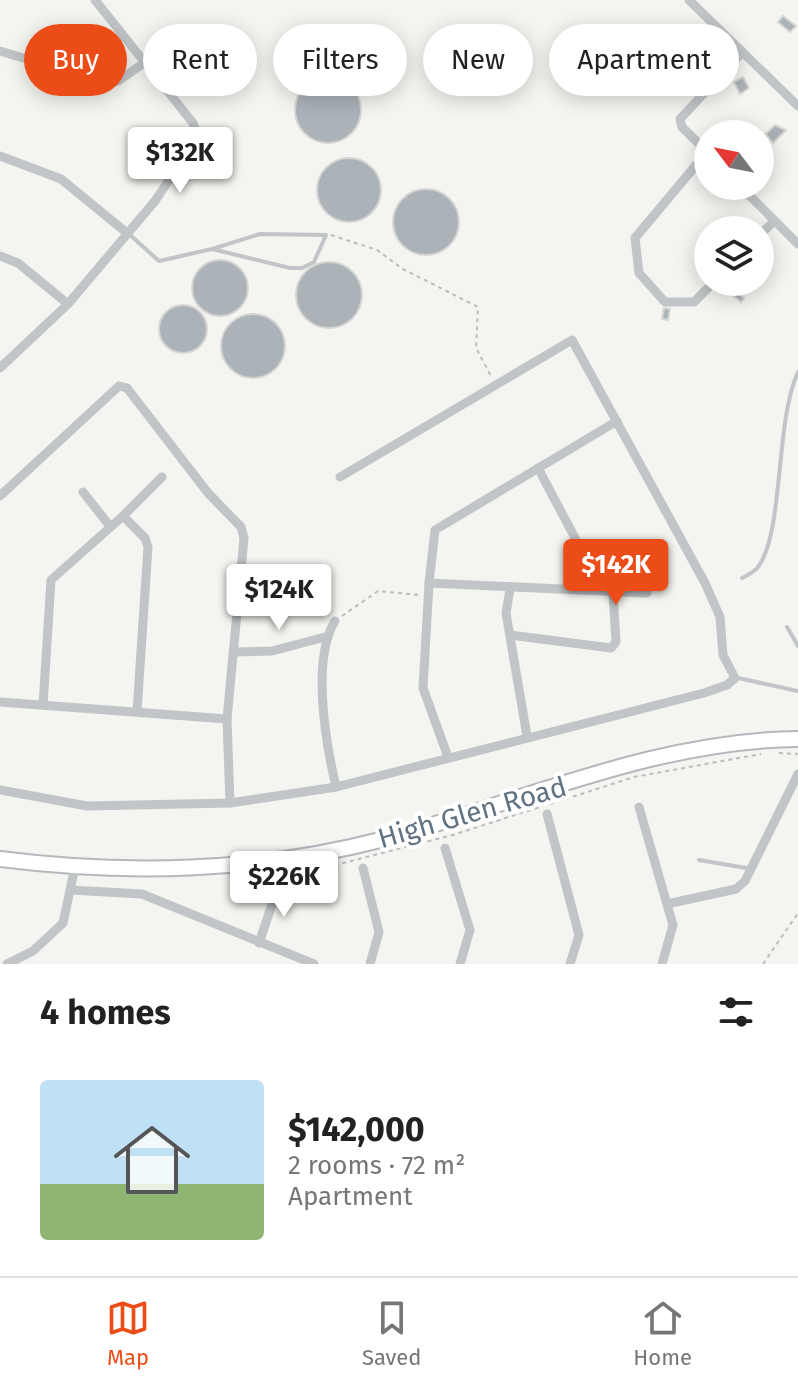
<!DOCTYPE html>
<meta charset="utf-8">
<style>
body{margin:0;font-family:"Fira Sans",sans-serif;background:#f6f6f6;color:#222;height:100vh;display:flex;flex-direction:column;font-size:30px;white-space:nowrap}
*{box-sizing:border-box;margin:0}
p{font-size:26px;color:#767676}
.icon{flex:none;width:44px;height:44px;fill:none;stroke:currentColor;stroke-width:2;stroke-linecap:round;stroke-linejoin:round}
.map{position:relative;height:964px;overflow:hidden}
.sheet{display:flex;flex-direction:column;background:#fff;flex:1}
.sheet>*{flex:none}
.banner{position:absolute;left:24px;top:24px;width:750px;height:72px;display:flex;gap:16px}
.needle{width:52px;rotate:302deg}
.controls{position:absolute;left:694px;top:120px;display:grid;gap:16px}
.controls a{display:grid;place-items:center;width:80px;height:80px;border-radius:50%;background:#fff;box-shadow:0 4px 20px #0003;font-size:40px}
.price{position:absolute;translate:-50% -68px;padding:0 18px;border-radius:8px;background:#fff;color:#222;font-size:26px;line-height:52px;filter:drop-shadow(0 2px 4px #0008)}
.price::after{content:'';position:absolute;left:50%;top:48px;width:24px;height:18px;margin-left:-12px;background:inherit;clip-path:polygon(0 0,100% 0,50% 100%)}
.price.active{background:#ec4d18;color:#fff}
ul{padding:0;list-style:none}
li{display:flex;align-items:center;gap:24px;height:200px;padding:0 40px}
li+li{border-top:2px solid #e0e0e0}
li span{display:grid;place-items:center;flex:none;width:224px;height:160px;border-radius:8px;color:#555}
li>.icon{margin-inline-start:auto}
span .icon{width:96px;height:96px;fill:#fffc;stroke-width:1}
li b{font-size:34px}
h2{display:flex;justify-content:space-between;align-items:center;height:96px;padding:0 40px;font-size:34px}
.pill{padding:0 28px;border-radius:36px;background:#fff;box-shadow:0 4px 20px #0003;font-size:28px;line-height:72px}
.pill.active{background:#ec4d18;color:#fff}
.tab-bar{display:flex;justify-content:space-around;align-items:center;height:112px;border-top:2px solid #e0e0e0;background:#fff;font-size:22px;color:#767676}
.tab-bar a{display:grid;justify-items:center;gap:4px}
.tab-bar .active{color:#ec4d18}
.map>svg:first-child{display:block}
.building{fill:#abb3b8;stroke:#d5d5d3;stroke-width:2}
.lines{fill:none;stroke-linecap:round;stroke-linejoin:round}
.primary-casing{stroke:#b4b8bc;stroke-width:18}
.path{stroke:#babdbf;stroke-width:2;stroke-dasharray:4 4;stroke-linecap:butt}
.service{stroke:#c1c5c8;stroke-width:4}
.minor{stroke:#c1c5c8;stroke-width:9}
.primary{stroke:#fff;stroke-width:14}
.labels{text-anchor:middle;stroke-width:8;stroke-linejoin:round;paint-order:stroke}
.street-label{font-size:28px;fill:#617382;stroke:#fff}
</style>
<div class="map">
<svg width="798" height="964" viewBox="0 0 798 964">
<rect width="100%" height="100%" fill="#f4f4f0"/>
<g class="building">
<polygon points="783,16 796,26 790,32 778,22"/>
<circle cx="328" cy="110" r="33"/>
<polygon points="743,77 749,88 740,94 734,82"/>
<polygon points="775,125 786,130 773,143 766,134"/>
<circle cx="349" cy="190" r="32"/>
<circle cx="426" cy="222" r="33"/>
<circle cx="220" cy="288" r="28"/>
<circle cx="329" cy="295" r="33"/>
<polygon points="733,290 744,298 741,302 730,293"/>
<circle cx="183" cy="329" r="24"/>
<polygon points="664,308 670,309 668,320 662,319"/>
<circle cx="253" cy="346" r="32"/>
</g>
<g class="lines">
<defs>
<path id="primary" d="M0,859C125,875 257,872 380,840C517,804 654,740 798,739"/>
</defs>
<use href="#primary" class="primary-casing"/>
<g class="path">
<polyline points="331,235 377,250 403,269 478,307 476,348 491,376"/>
<polyline points="342,616 378,591 420,595"/>
<polyline points="779,753 798,754"/>
<polyline points="550,804 634,777 761,754"/>
<polyline points="288,877 453,835 540,807"/>
<polyline points="763,964 798,913"/>
</g>
<g class="service">
<polyline points="129,234 159,261 212,249 290,268 302,268 314,262 326,235 260,234 212,249"/>
<path d="M742,578C747,575 755,572 758,567C784,533 775,421 798,372"/>
<polyline points="787,627 798,646"/>
<polyline points="738,678 798,691"/>
<polyline points="699,860 752,869"/>
</g>
<g class="minor">
<polyline points="689,0 798,106"/>
<polyline points="0,51 107,83 118,81 144,63"/>
<polyline points="707,152 635,238 639,273 665,302 694,302 714,282"/>
<polyline points="708,153 682,127 680,119 741,54"/>
<polyline points="0,156 61,179 127,233"/>
<polyline points="740,186 798,244"/>
<polyline points="760,235 774,221"/>
<polyline points="0,256 18,263 68,304"/>
<polyline points="0,368 68,304 155,201 198,137 193,123 95,0"/>
<polyline points="617,421 435,530 429,583 647,593"/>
<polyline points="538,468 575,538 587,589"/>
<polyline points="83,492 109,525"/>
<polyline points="0,496 119,386 127,388 208,493 241,527 244,538 227,719 230,803"/>
<polyline points="123,516 162,477"/>
<polyline points="429,583 423,688 448,757"/>
<polyline points="510,589 506,613 527,736"/>
<path d="M335,621C311,660 326,744 336,787"/>
<polyline points="510,635 611,648 616,642 613,591"/>
<polyline points="236,652 272,651 325,637"/>
<polyline points="0,702 227,719"/>
<polyline points="43,705 51,580 123,516 145,538 148,547 137,711"/>
<polyline points="0,790 87,806 230,803 336,787 704,693 727,685 735,678 723,655 720,617 705,583 572,340 340,477"/>
<polyline points="639,807 673,925 662,964"/>
<polyline points="547,814 579,935 570,964"/>
<polyline points="445,848 470,930 460,964"/>
<polyline points="363,868 379,932 370,964"/>
<polyline points="70,890 142,894 314,964"/>
<polyline points="667,904 736,889 745,881 798,774"/>
<polyline points="259,943 279,884"/>
<polyline points="7,964 33,951 63,923 75,867"/>
</g>
<use href="#primary" class="primary"/>
</g>
<g class="labels">
<g class="street-label">
<text transform="translate(472 812) rotate(-16)" y="10">High Glen Road</text>
</g>
</g>
</svg>
<div class="controls">
<a><svg class="needle" viewBox="-14 -14 28 28"><path d="M0-13l5 13h-10z" fill="#e53935"/><path d="M0 13l5-13h-10z" fill="#767676"/></svg></a>
<a><svg class="icon" aria-label="layers" viewBox="0 0 24 24"><path d="M12 4l9 5-9 5-9-5zM3 14l9 5 9-5"/></svg></a>
</div>
<b class="price" style="left:180px;top:195px">$132K</b>
<b class="price active" style="left:616px;top:607px">$142K</b>
<b class="price" style="left:279px;top:632px">$124K</b>
<b class="price" style="left:284px;top:919px">$226K</b>
<div class="banner">
<a class="pill active">Buy</a>
<a class="pill">Rent</a>
<a class="pill">Filters</a>
<a class="pill">New</a>
<a class="pill">Apartment</a>
</div>
</div>
<section class="sheet">
<h2>4 homes<svg class="icon" aria-label="filters" viewBox="0 0 24 24"><path d="M4 7h16M4 17h16"/><circle cx="9" cy="7" r="2"/><circle cx="15" cy="17" r="2"/></svg></h2>
<ul>
<li><span style="background:linear-gradient(#bfe0f5 65%,#8fb573 0)"><svg class="icon" aria-label="home" viewBox="0 0 24 24"><path d="M3 11l9-7 9 7M6 9v11h12V9"/></svg></span><div><b>$142,000</b><p>2 rooms · 72 m²</p><p>Apartment</p></div></li>
</ul>
</section>
<nav class="tab-bar">
<a class="active"><svg class="icon" aria-label="map" viewBox="0 0 24 24"><path d="M3 6l6-2 6 2 6-2v14l-6 2-6-2-6 2zM9 4v14M15 6v14"/></svg>Map</a>
<a><svg class="icon" aria-label="saved" viewBox="0 0 24 24"><path d="M7 4h10v16l-5-4-5 4z"/></svg>Saved</a>
<a><svg class="icon" aria-label="home" viewBox="0 0 24 24"><path d="M3 11l9-7 9 7M6 9v11h12V9"/></svg>Home</a>
</nav>
